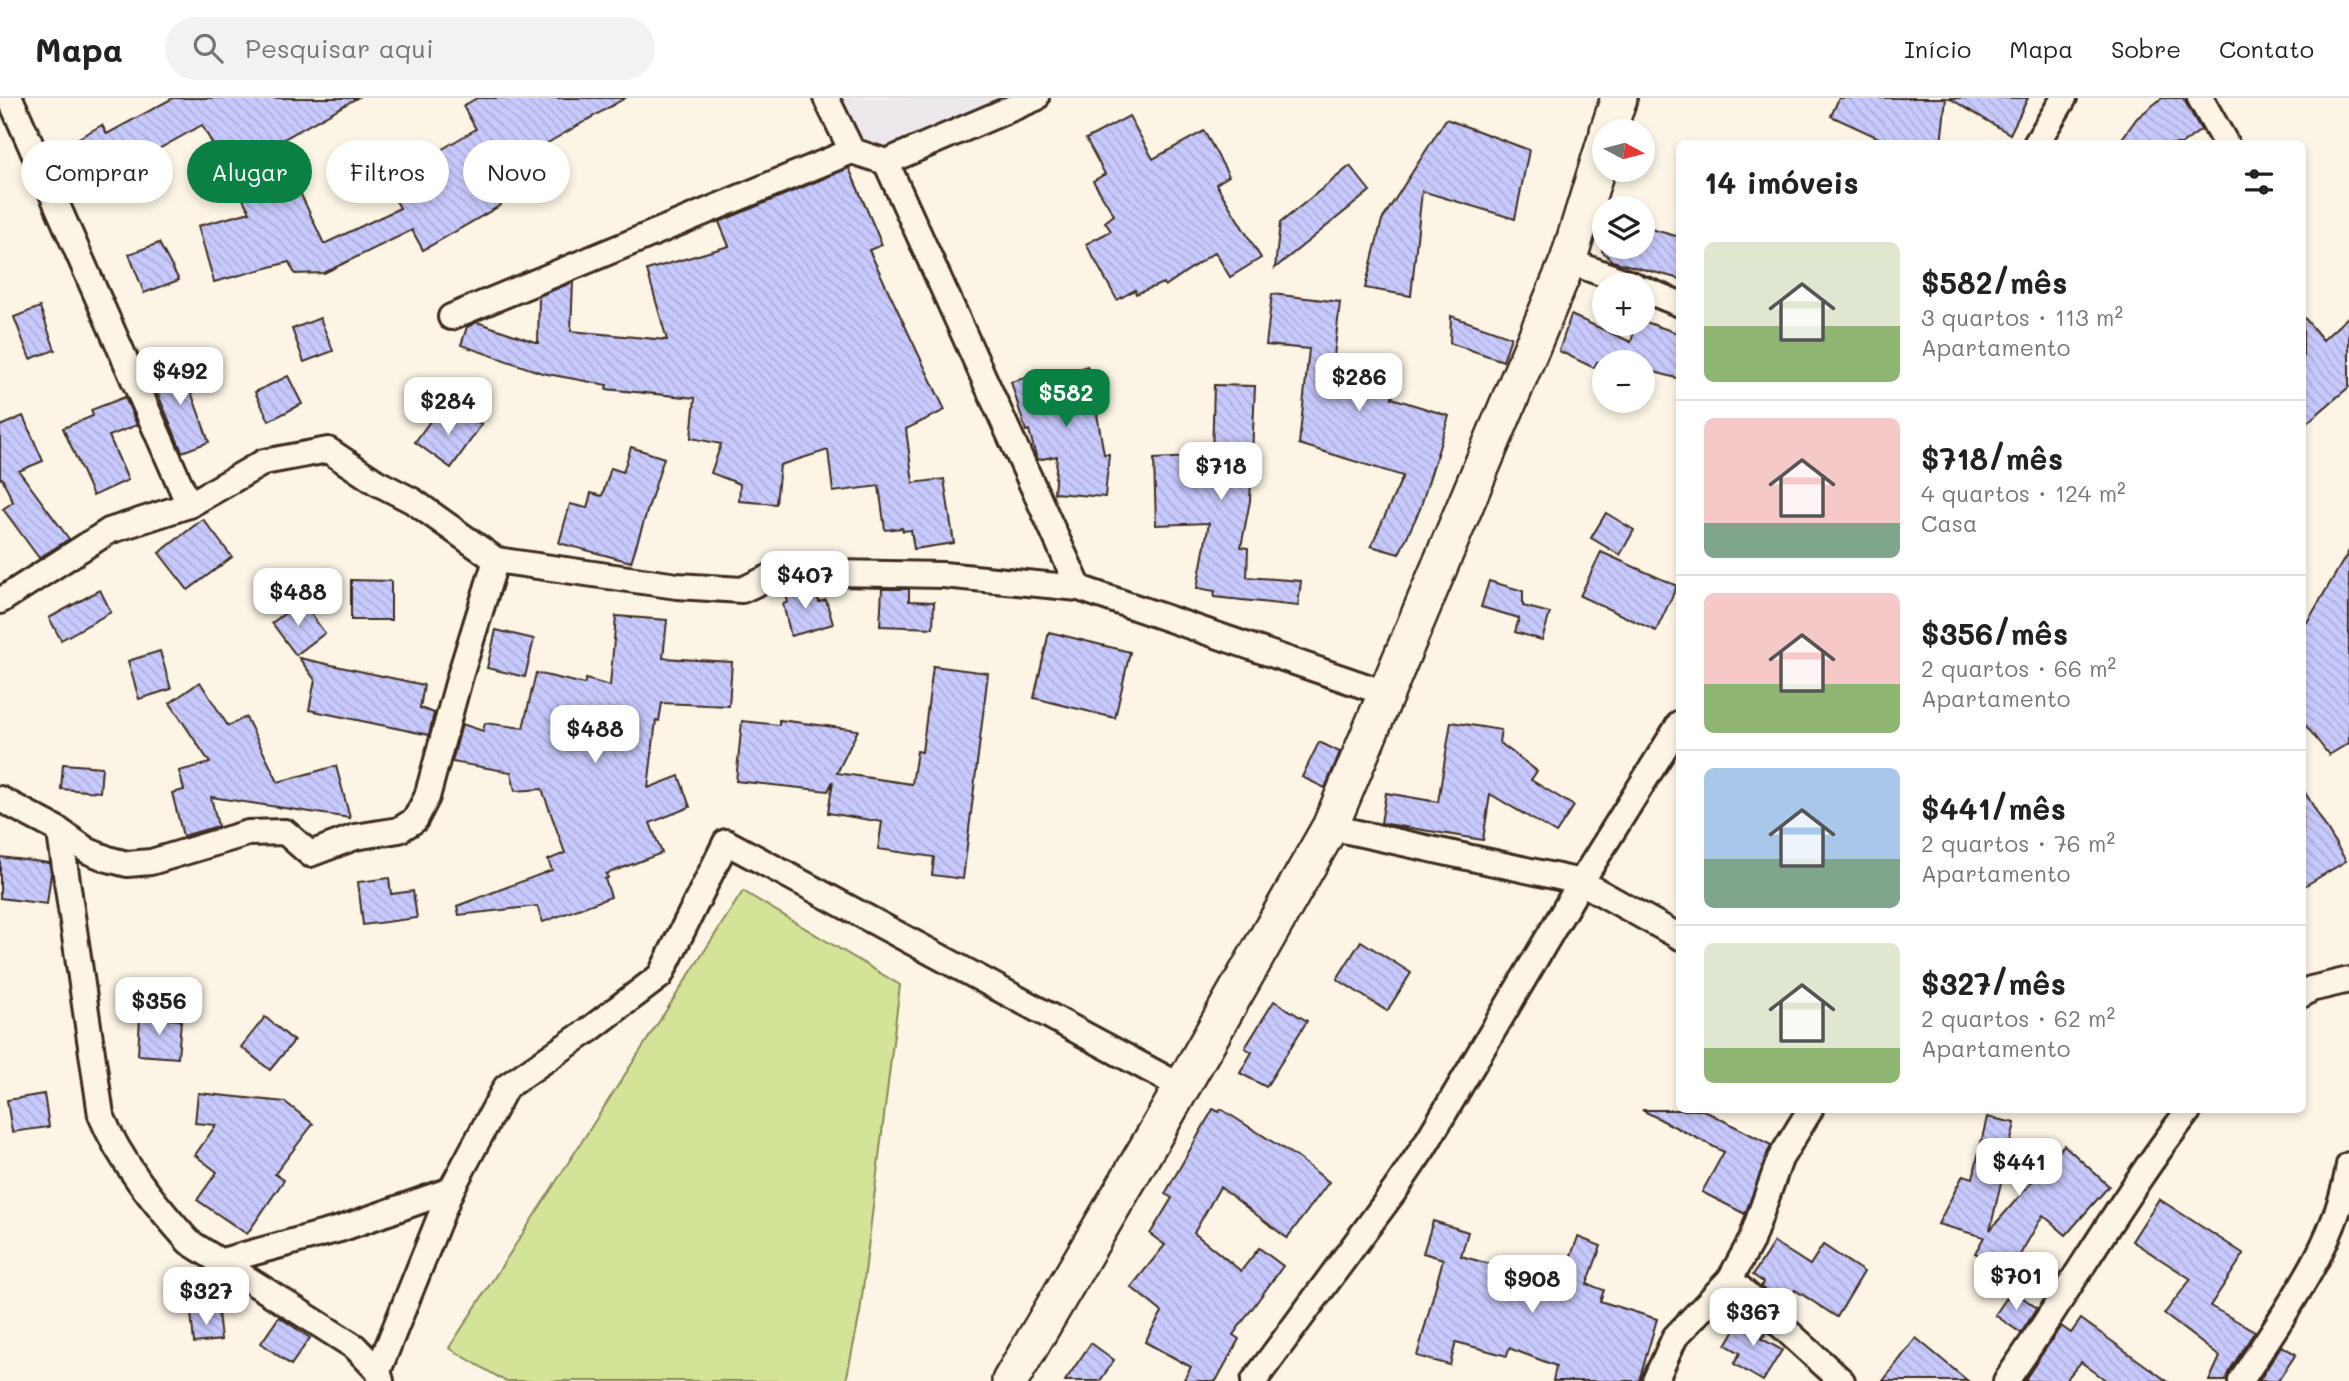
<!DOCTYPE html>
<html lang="pt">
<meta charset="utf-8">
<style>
body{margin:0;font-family:Mali,sans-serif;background:#f2f2f2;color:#222;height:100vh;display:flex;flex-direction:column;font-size:26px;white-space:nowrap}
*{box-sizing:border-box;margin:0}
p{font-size:23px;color:#767676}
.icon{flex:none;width:38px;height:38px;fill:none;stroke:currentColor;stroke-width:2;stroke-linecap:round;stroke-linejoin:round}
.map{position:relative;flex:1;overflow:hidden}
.drawer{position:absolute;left:1676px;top:42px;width:630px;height:973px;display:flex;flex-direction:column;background:#fff;border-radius:10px;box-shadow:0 4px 10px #0003}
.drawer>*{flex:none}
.hud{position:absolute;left:21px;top:42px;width:665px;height:63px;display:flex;gap:14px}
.needle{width:46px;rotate:97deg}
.fabs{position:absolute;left:1592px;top:21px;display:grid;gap:14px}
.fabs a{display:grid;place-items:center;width:63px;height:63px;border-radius:50%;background:#fff;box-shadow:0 4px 10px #0003;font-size:35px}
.price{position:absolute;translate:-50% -60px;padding:0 16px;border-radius:14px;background:#fff;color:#222;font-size:23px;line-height:46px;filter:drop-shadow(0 2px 4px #0008)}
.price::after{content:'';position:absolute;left:50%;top:42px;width:21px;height:16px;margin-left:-10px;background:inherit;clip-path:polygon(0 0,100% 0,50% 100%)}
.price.on{background:#0b8043;color:#fff}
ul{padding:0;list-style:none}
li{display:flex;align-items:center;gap:21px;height:175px;padding:0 28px}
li+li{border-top:2px solid #e0e0e0}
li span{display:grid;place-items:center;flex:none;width:196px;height:140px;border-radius:10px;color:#555}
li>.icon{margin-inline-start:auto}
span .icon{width:84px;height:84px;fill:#fffc;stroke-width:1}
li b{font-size:30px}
h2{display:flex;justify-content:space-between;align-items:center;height:84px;padding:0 28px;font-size:30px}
.chip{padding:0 24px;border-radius:32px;background:#fff;box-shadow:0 4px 10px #0003;font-size:24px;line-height:63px}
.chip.on{background:#0b8043;color:#fff}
header{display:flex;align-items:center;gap:42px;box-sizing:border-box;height:98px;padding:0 35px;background:#fff;border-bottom:2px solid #e0e0e0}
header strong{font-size:33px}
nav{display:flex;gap:38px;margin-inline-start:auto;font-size:24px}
.search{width:490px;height:63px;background:#f2f2f2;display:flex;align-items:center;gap:18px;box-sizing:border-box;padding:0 24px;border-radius:38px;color:#767676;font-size:26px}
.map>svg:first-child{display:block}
.built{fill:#ece8ec}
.green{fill:#d3e397;stroke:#87865a;stroke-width:2}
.building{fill:url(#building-back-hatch);stroke:#3b2a1e;stroke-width:2}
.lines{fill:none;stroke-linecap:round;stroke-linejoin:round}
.street-casing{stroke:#3b2a1e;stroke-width:30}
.secondary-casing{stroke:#3b2a1e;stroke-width:40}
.street{stroke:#fcf5e5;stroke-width:24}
.secondary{stroke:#fcf5e5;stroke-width:35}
</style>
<header>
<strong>Mapa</strong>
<div class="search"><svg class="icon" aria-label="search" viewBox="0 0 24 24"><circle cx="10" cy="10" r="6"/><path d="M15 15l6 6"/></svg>Pesquisar aqui</div>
<nav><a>Início</a><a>Mapa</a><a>Sobre</a><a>Contato</a></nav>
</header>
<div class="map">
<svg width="2349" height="1283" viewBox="0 0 2349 1283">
<defs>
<pattern id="building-back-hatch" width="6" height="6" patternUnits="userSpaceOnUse" patternTransform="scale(1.75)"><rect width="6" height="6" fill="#c8cafd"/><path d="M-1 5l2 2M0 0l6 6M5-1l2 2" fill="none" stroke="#adaed8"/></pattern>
</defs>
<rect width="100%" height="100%" fill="#fcf5e5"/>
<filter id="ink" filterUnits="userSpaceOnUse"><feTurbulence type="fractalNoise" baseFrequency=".0143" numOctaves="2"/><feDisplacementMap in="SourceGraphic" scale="14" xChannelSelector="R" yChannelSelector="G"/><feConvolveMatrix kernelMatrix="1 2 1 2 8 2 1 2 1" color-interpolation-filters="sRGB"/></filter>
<g filter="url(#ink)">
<polygon class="built" points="835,0 1004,0 864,57"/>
<polygon class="green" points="743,793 900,887 860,1215 846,1283 505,1283 449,1250"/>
<g class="building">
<polygon points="173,0 357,0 277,45 324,146 400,110 396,103 413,94 402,75 476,31 463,8 477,0 625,0 527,57 538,76 497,99 501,107 423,152 412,132 324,175 295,176 289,164 214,184 198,128 250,114 202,27 101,83 95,71 85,77 68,46 102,27 107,36"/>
<polygon points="1839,0 1946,0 1941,46 1892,46 1831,18"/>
<polygon points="1949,0 2028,0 2010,36"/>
<polygon points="2162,0 2183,0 2201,32 2182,46 2118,46 2137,20"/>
<polygon points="1129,18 1153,61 1204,33 1229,78 1216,86 1261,160 1230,179 1215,154 1165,188 1163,185 1136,196 1135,192 1117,202 1086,146 1111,133 1105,124 1114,117 1093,83 1105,76 1086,41"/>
<polygon points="1446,21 1529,52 1515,121 1422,93 1411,198 1365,190 1382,122"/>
<polygon points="1350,68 1370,93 1275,170 1280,125"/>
<polygon points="849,70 882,147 869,152 945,312 906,331 913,385 944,381 954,445 914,451 911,432 903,433 902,430 885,432 879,388 833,394 828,352 780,367 776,406 739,403 740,386 711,375 721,346 691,340 695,300 606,291 607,287 542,275 461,247 467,229 477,224 538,245 539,198 573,184 571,233 667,242 647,172 729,148 719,124"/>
<polygon points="1643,129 1680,139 1680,181 1612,163 1602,153 1605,141 1605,149 1643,149"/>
<polygon points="159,145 179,182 144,195 129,156"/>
<polygon points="1272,196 1340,204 1333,268 1396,284 1392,300 1449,318 1420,411 1399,456 1371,448 1403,378 1299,346 1309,251 1266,247"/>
<polygon points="40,209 55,252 30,261 14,219"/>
<polygon points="1571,217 1631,244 1636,226 1643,226 1643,223 1680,236 1680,281 1643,271 1643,264 1597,264 1594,270 1559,253"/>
<polygon points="1451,218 1511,239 1503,263 1450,245"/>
<polygon points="2303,218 2323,242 2349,218 2349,289 2303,328"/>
<polygon points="320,220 333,253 304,264 292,231"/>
<polygon points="181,266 209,344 182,354 150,277"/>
<polygon points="1087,268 1104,313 1097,316 1104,356 1109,356 1105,399 1054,395 1057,358 1037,362 1029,332 1026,333 1011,284 1044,274 1047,283"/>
<polygon points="288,278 302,306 269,323 255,294"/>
<polygon points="1214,287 1255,288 1250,403 1241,449 1248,450 1247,479 1301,483 1298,508 1214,499 1215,493 1197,490 1209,425 1156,427 1154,361 1212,358"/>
<polygon points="125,299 137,327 109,338 128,382 93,398 63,330 93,318 91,312"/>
<polygon points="438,312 482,326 451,370 415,344"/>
<polygon points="23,318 43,363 19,373 69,441 39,460 3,411 13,404 2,380 0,381 0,328"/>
<polygon points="631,349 664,360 631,464 559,445 570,406 587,410 591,395 602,398 611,370 623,374"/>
<polygon points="1606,415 1634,432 1620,457 1591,440"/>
<polygon points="203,421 232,459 188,492 159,455"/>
<polygon points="2349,453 2349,645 2329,657 2303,624 2303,531"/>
<polygon points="1601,454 1677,488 1656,533 1580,498"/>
<polygon points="351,482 391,483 391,522 351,522"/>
<polygon points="1489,483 1523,493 1523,508 1550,515 1542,542 1515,534 1519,520 1481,509"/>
<polygon points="787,489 815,490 819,504 826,502 833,526 791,538 783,506 788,504 784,490"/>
<polygon points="882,491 909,491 909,503 934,504 933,530 880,528"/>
<polygon points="100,492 111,514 61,542 49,520"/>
<polygon points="301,503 325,535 296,557 272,525"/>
<polygon points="616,518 667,522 663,560 732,564 729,608 662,605 659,623 656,622 648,690 679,678 690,709 650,725 662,755 606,776 608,780 605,781 611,799 543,824 537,808 459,817 457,808 552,772 548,762 565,755 542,691 515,693 511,674 452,664 462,626 483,633 485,625 523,630 536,575 584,586 586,581 610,588"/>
<polygon points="496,532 534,541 525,579 487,570"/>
<polygon points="1049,534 1130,554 1115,620 1034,600"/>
<polygon points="160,553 171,591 139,601 128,563"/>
<polygon points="299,560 424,587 420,610 434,615 429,637 309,612 315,582"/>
<polygon points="933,568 988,575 963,781 932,777 934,759 878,751 882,724 828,715 833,683 828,693 736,683 742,623 779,627 779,622 858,632 837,675 912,686 917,653 922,654"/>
<polygon points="200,584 228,628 246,619 278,684 336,668 350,720 211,699 218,728 183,738 172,695 184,692 179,673 210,665 170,605"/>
<polygon points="1451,624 1501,632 1499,644 1537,673 1531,682 1574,708 1556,735 1490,696 1483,742 1381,725 1386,695 1438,704"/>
<polygon points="1319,644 1340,654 1325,690 1302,679"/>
<polygon points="63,666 102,669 100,694 61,691"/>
<polygon points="2303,691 2346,763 2303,789"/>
<polygon points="0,759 49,765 51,775 47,806 0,800"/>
<polygon points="389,780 391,796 413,793 417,820 363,827 358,784"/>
<polygon points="1361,843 1411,875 1387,913 1337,881"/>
<polygon points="1274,903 1307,923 1266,989 1240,975 1252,954 1245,950"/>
<polygon points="140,919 181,922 178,960 138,957"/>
<polygon points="265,919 294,943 270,972 241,949"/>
<polygon points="198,995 285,1004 313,1026 275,1076 284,1082 247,1136 197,1102 217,1074 195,1057 216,1027 195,1025"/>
<polygon points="44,996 49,1029 12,1034 7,1002"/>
<polygon points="1213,1011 1219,1014 1221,1011 1298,1060 1329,1084 1287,1140 1220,1089 1194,1135 1241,1173 1259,1150 1283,1168 1233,1237 1239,1241 1216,1283 1183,1283 1191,1269 1145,1244 1162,1214 1131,1189 1165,1147 1150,1136 1172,1100 1165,1096"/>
<polygon points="1642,1012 1703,1012 1771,1047 1745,1116 1702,1094 1724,1054"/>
<polygon points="1987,1019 2015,1025 1990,1132 2064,1047 2109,1088 2066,1137 2043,1117 2010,1174 1975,1155 1984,1139 1938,1126 1963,1077 1973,1080"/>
<polygon points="2159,1101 2244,1156 2210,1208 2255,1233 2228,1275 2226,1283 2209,1283 2220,1259 2164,1216 2191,1181 2132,1143"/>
<polygon points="1433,1123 1468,1134 1461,1158 1560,1186 1578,1139 1601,1148 1587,1186 1604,1192 1600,1203 1657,1221 1639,1283 1553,1283 1556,1268 1509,1250 1507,1258 1456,1244 1450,1267 1417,1258 1443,1161 1423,1155"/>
<polygon points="1774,1144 1810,1167 1823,1147 1864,1174 1837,1219 1795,1192 1784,1210 1761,1189 1763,1184 1753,1177"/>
<polygon points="2012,1192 2037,1210 2021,1235 1995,1217"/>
<polygon points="218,1213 221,1242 194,1245 191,1215"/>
<polygon points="1745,1215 1767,1234 1762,1241 1782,1252 1763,1283 1734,1266 1740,1255 1726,1247"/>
<polygon points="279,1219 310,1240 291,1267 261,1245"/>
<polygon points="2081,1221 2167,1283 2107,1283 2081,1264 2065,1283 2024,1283 2061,1228 2071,1235"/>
<polygon points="1916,1240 1968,1283 1883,1283"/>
<polygon points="1091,1245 1114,1262 1100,1283 1065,1283"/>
<polygon points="2281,1248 2296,1256 2278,1283 2259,1283"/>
</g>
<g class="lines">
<defs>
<g id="street">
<polyline points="10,0 189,407 264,364 328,352 376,384 413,403 496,462 677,488 742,492 781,474 943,477 1079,490"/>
<polyline points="826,0 852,53 886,64 1079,490 1385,595"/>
<polyline points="2200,0 2226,46"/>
<polyline points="2036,46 2064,0"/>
<polyline points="886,64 1036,0"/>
<polyline points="1568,163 1634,187"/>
<polyline points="1643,191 1680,206"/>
<polyline points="451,219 852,53"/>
<polyline points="0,503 109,433 189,407"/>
<polyline points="0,701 57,731 88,753 108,761 127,766 151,764 248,735 285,734 310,756 355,739 399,732 415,722 427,699 460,578 496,462"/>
<polyline points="1330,729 1581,784 1680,839"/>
<path d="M60,735L101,1017C120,1064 156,1107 189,1144L355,1249L378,1273L381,1283"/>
<polyline points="2303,896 2311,891 2349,882"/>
<polyline points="218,1164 340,1131 451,1092"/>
<polyline points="1730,1181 1842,1283"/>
<polyline points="378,1273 451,1092 506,989 589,932 660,878 726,744 1180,988"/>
<polyline points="1254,1283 1395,1092 1424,1049 1581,784 1680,625"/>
<polyline points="1655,1283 1675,1239 1730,1181 1751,1143 1780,1061 1810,1012"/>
<path d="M2006,1283C2069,1194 2122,1098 2189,1012"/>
<path d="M2241,1283C2283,1215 2337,1148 2349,1067"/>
</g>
<g id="secondary">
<polyline points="1608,33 1619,0"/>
<polyline points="1010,1283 1154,1038 1330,729 1568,163 1605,44"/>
</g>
</defs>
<use href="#street" class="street-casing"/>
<use href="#secondary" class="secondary-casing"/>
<use href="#street" class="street"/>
<use href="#secondary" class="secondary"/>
</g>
</g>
</svg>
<div class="fabs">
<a><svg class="needle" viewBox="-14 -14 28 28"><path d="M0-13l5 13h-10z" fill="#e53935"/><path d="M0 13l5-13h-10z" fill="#767676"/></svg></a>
<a><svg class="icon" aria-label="layers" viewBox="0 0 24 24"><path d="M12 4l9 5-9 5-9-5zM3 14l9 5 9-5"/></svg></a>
<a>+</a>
<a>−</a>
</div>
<b class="price" style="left:180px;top:309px">$492</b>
<b class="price" style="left:1359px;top:315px">$286</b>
<b class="price on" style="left:1066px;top:331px">$582</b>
<b class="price" style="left:448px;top:339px">$284</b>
<b class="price" style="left:1221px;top:404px">$718</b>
<b class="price" style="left:805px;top:513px">$407</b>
<b class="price" style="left:298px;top:530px">$488</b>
<b class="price" style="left:595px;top:667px">$488</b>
<b class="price" style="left:159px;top:939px">$356</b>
<b class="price" style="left:2019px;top:1100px">$441</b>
<b class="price" style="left:2016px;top:1214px">$701</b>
<b class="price" style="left:1532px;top:1217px">$908</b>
<b class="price" style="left:206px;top:1229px">$327</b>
<b class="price" style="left:1753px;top:1250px">$367</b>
<div class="hud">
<a class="chip">Comprar</a>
<a class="chip on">Alugar</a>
<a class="chip">Filtros</a>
<a class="chip">Novo</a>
</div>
<section class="drawer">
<h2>14 imóveis<svg class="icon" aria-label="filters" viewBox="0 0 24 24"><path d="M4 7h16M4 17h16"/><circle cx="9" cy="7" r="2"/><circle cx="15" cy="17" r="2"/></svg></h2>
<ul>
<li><span style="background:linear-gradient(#dfe7d0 60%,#8fb573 0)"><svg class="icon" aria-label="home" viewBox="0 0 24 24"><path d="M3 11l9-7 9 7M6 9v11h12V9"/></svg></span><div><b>$582/mês</b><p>3 quartos · 113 m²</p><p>Apartamento</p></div></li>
<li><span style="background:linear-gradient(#f6c9c9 75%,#7fa58c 0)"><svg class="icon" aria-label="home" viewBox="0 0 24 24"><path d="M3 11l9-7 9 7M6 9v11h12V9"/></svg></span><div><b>$718/mês</b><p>4 quartos · 124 m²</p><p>Casa</p></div></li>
<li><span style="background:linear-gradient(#f6c9c9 65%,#8fb573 0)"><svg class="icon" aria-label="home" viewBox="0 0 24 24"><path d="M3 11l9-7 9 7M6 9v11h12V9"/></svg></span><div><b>$356/mês</b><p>2 quartos · 66 m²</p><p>Apartamento</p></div></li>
<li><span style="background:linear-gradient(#a9c7e8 65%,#7fa58c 0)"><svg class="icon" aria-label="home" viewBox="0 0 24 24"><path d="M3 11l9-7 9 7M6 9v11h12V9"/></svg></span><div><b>$441/mês</b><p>2 quartos · 76 m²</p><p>Apartamento</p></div></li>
<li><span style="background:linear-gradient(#dfe7d0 75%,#8fb573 0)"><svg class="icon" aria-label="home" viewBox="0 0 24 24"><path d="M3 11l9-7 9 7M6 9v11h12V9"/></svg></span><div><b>$327/mês</b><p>2 quartos · 62 m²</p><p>Apartamento</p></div></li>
</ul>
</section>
</div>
